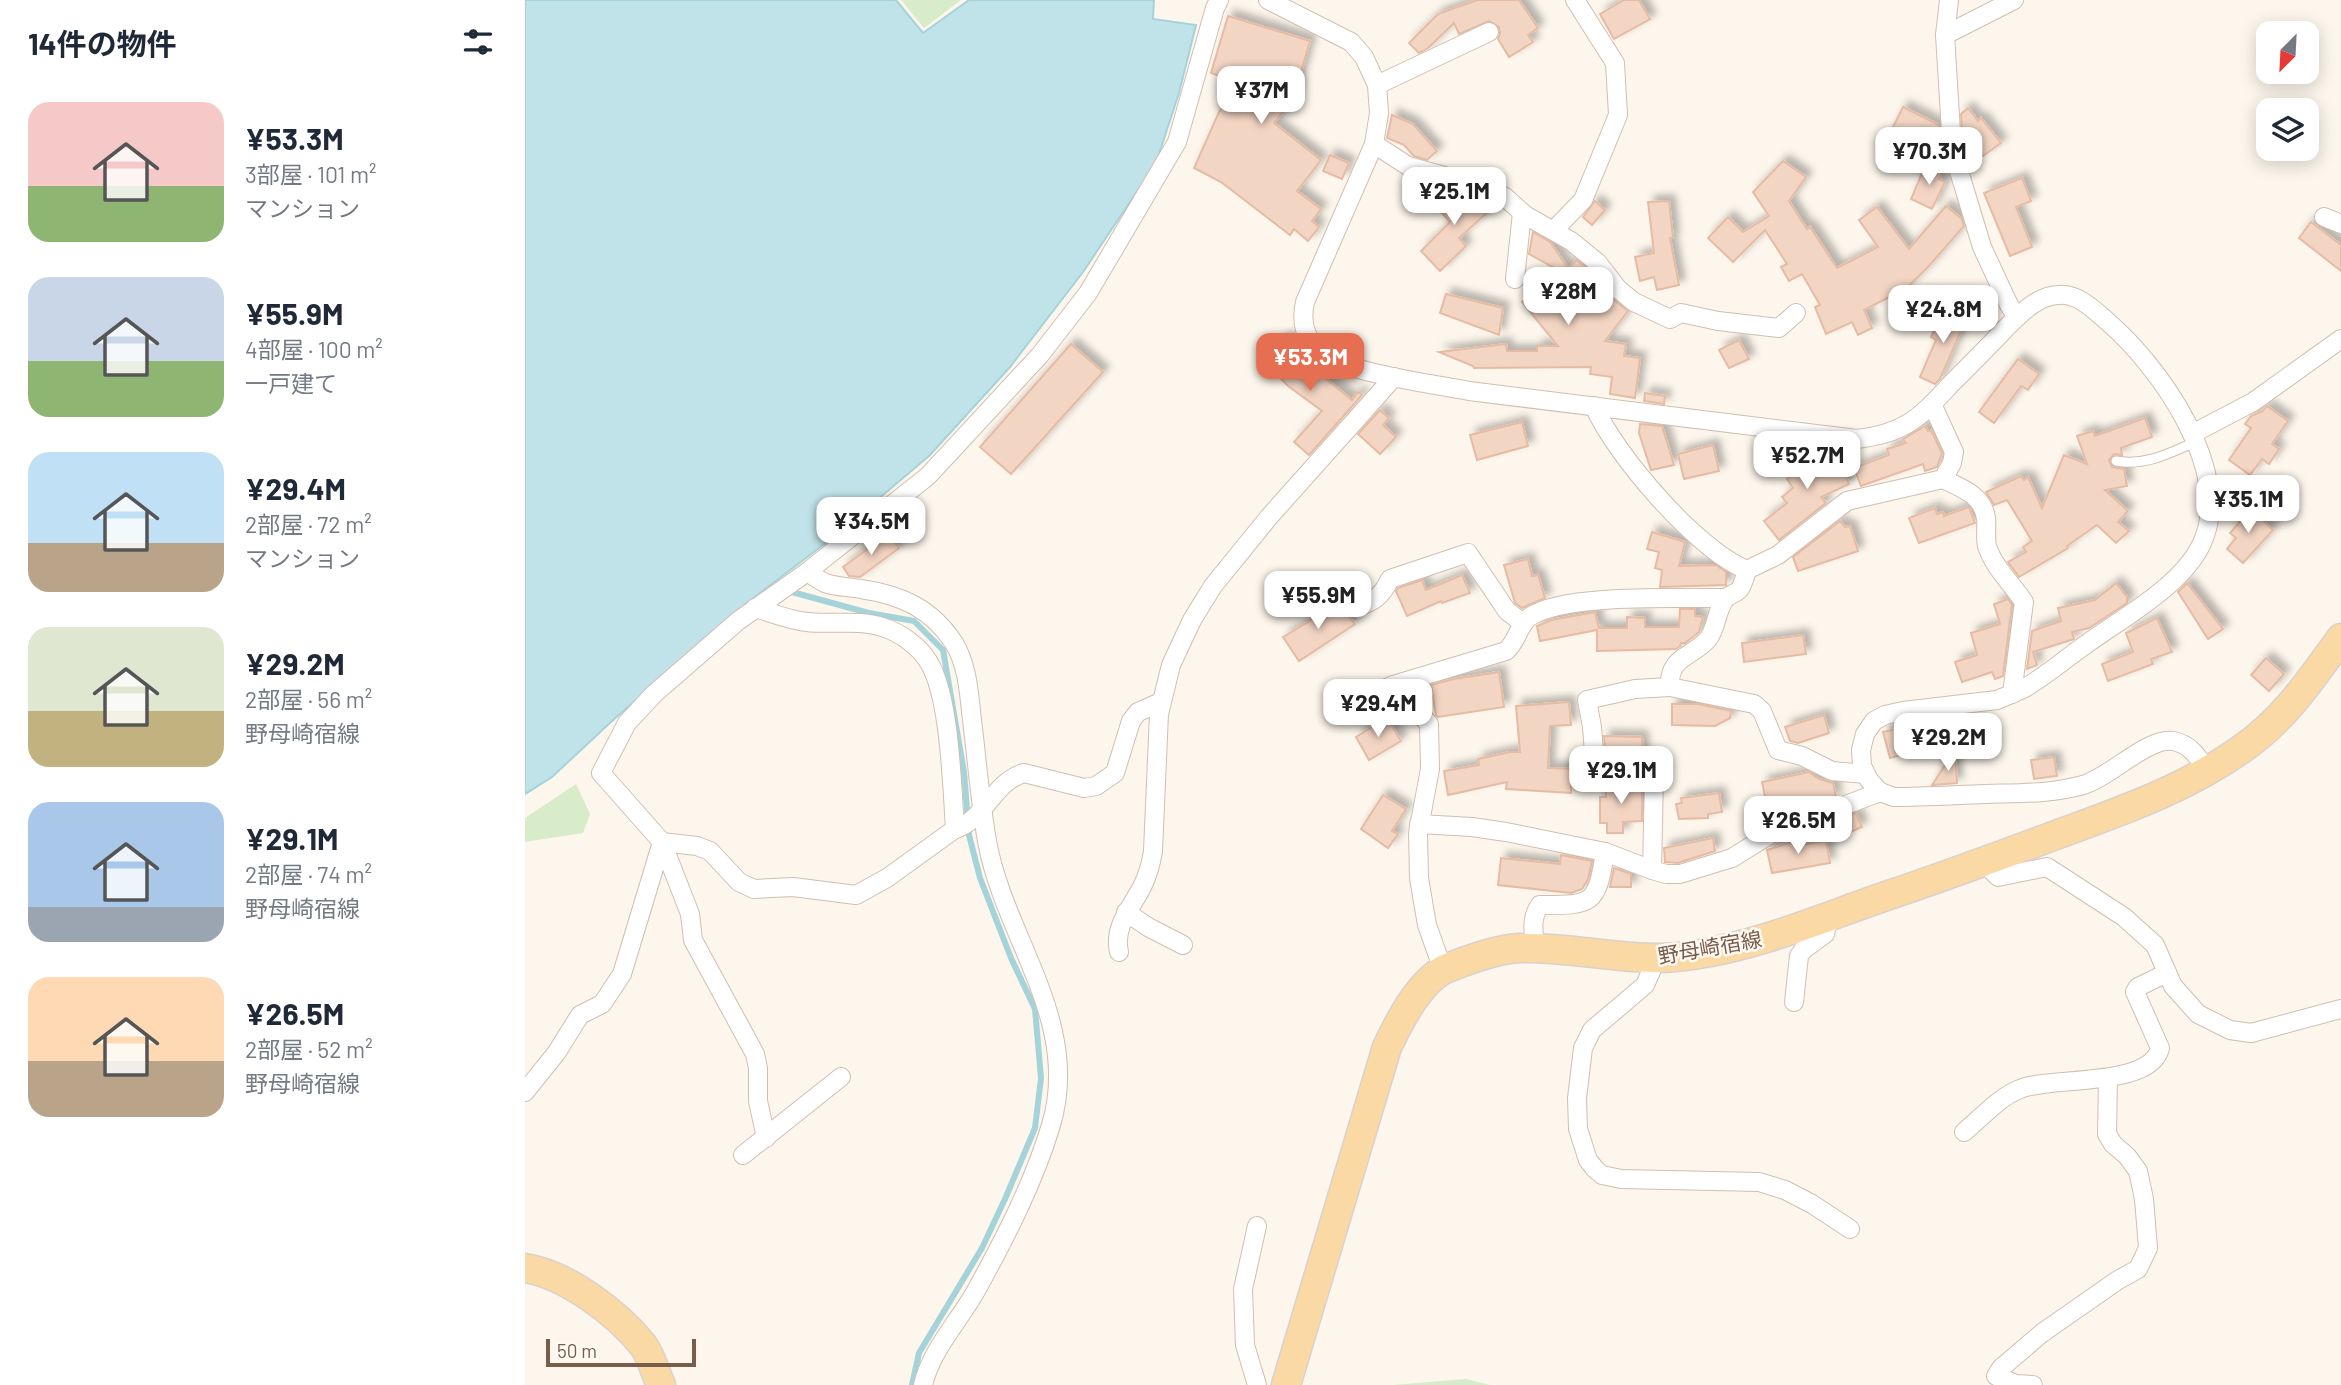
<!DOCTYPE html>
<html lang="ja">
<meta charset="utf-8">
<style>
body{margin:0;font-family:Barlow,"Noto Sans JP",sans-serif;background:#f2f2f3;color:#1f2937;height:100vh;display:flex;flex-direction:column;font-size:26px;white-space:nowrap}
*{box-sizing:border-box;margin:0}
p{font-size:23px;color:#747a83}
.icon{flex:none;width:38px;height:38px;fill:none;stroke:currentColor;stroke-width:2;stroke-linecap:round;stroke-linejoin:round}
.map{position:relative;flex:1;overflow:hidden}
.drawer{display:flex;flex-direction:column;background:#fff;width:525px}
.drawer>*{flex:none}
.needle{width:46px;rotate:204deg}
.buttons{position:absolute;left:1731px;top:21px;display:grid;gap:14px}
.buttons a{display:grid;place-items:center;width:63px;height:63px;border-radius:14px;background:#fff;box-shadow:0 4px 18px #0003;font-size:35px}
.scale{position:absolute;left:21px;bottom:18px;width:150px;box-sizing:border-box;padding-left:7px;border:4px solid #7a5c4d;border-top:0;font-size:19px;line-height:24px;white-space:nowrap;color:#7a5c4d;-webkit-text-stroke:5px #fffaf3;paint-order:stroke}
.price{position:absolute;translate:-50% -60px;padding:0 16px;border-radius:14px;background:#fff;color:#222;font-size:23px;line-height:46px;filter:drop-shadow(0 2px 4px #0008)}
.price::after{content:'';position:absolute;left:50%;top:42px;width:21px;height:16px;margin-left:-10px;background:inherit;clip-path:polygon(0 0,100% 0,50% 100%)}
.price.current{background:#e76f51;color:#fff}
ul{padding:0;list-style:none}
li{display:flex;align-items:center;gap:21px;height:175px;padding:0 28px}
li span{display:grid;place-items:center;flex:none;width:196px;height:140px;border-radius:21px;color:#555}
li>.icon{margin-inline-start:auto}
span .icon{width:84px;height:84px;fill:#fffc;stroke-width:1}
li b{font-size:30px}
h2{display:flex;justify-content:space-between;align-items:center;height:84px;padding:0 28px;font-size:30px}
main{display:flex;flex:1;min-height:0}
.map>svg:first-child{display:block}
.green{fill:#d8ecc9}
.water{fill:#bfe3e8;stroke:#a5d3da;stroke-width:2}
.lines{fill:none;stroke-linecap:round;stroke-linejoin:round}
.stream{stroke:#a5d3da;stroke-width:6}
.building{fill:#f3d5c3;stroke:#e6bba3;stroke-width:2;filter:url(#shadow)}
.service-casing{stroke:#d1beb0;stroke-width:11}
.minor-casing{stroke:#d1beb0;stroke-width:20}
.primary-casing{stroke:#dad1cd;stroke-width:31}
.service{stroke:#fff;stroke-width:9}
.minor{stroke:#fff;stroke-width:18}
.primary{stroke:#fbd9a5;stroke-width:28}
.labels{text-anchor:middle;stroke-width:5;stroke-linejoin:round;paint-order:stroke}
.street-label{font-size:21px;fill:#7a5c4d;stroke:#fffaf3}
</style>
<main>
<section class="drawer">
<h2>14件の物件<svg class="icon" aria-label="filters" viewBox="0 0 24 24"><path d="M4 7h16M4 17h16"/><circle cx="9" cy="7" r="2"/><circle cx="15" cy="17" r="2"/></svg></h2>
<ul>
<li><span style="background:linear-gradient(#f6c9c9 60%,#8fb573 0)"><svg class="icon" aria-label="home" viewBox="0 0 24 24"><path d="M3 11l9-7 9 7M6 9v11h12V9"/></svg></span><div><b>¥53.3M</b><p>3部屋 · 101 m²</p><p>マンション</p></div></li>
<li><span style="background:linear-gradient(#c9d6e8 60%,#8fb573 0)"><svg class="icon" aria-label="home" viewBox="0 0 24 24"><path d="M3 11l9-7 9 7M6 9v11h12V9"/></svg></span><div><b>¥55.9M</b><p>4部屋 · 100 m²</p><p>一戸建て</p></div></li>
<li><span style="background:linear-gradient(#bfe0f5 65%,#b9a48a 0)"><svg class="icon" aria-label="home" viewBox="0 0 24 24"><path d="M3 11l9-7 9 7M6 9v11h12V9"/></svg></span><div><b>¥29.4M</b><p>2部屋 · 72 m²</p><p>マンション</p></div></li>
<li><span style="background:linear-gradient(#dfe7d0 60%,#c2b280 0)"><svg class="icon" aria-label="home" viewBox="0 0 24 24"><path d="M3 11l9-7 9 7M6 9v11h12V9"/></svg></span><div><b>¥29.2M</b><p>2部屋 · 56 m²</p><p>野母崎宿線</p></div></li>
<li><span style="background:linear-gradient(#a9c7e8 75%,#9aa5b1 0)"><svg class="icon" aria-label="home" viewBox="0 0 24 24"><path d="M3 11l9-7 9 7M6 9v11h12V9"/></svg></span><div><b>¥29.1M</b><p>2部屋 · 74 m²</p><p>野母崎宿線</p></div></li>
<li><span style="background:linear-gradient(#ffd9b3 60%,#b9a48a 0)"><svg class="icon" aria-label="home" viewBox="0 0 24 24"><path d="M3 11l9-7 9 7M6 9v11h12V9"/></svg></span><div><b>¥26.5M</b><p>2部屋 · 52 m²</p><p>野母崎宿線</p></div></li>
</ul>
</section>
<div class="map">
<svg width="1816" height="1385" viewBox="0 0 1816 1385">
<defs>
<filter id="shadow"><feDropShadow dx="6" dy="-6" stdDeviation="3.5" flood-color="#0004"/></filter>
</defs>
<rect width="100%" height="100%" fill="#fdf6ec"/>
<g class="green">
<polygon points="376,0 436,0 399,28"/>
<polygon points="51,784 65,814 58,833 0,842 0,818"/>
<polygon points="941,1379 965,1385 868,1385"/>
</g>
<polygon class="water" points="0,0 371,0 398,33 444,0 629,0 628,19 671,25 654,93 631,163 558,272 485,367 405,455 311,535 222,603 87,721 27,777 0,794"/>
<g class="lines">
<polyline class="stream" points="263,591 344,613 389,621 418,650 439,772 444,835 455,878 486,958 510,1009 516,1078 510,1128 480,1199 457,1248 394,1353 387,1385"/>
</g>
<g class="building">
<polygon points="952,0 994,0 1013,28 1003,35 1008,42 984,57 973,39 975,34 974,27 964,21 934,34 929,23 903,48 894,53 884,43 913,14"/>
<polygon points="1099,0 1114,0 1125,19 1089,39 1075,14"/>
<polygon points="703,16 785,41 768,99 749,123 796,160 772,191 796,209 787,221 794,227 783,241 769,229 765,235 696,182 669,168 694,112 716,84 686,73"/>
<polygon points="1378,107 1414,125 1415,137 1407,154 1364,135"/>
<polygon points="1443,108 1453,121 1456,118 1476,143 1458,156 1437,130 1436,114"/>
<polygon points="867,115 888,124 912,151 902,160 889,156 879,145 862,138"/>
<polygon points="805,155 824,163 817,179 798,171"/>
<polygon points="1258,161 1281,177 1264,201 1282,229 1285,227 1312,268 1353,247 1334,220 1352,207 1384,249 1421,206 1437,219 1439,226 1403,267 1371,298 1368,295 1339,310 1347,328 1333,335 1327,322 1301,334 1290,307 1295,305 1277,274 1264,281 1256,267 1262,264 1240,230 1208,262 1183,238 1203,217 1218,232 1244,216 1228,192"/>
<polygon points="1401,164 1417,171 1414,179 1420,182 1407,209 1386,199"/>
<polygon points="1497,178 1506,201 1491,207 1507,247 1485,256 1459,193"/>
<polygon points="924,190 933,195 937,193 951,197 964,211 934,238 941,246 915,271 896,251 925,222 908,203"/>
<polygon points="1070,201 1080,210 1067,225 1058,217"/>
<polygon points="1144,201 1148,238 1145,238 1154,285 1132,290 1129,277 1115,281 1110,257 1129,253 1123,202"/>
<polygon points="1786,222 1816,245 1816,271 1774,238"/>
<polygon points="1008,232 1025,242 1043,268 1052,260 1065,271 1084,296 1103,311 1080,341 1101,344 1099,356 1115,358 1110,398 1085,394 1087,377 1065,374 1066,367 949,368 948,366 914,352 981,344 982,351 1012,351 1012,346 1033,346 997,302 1025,279 1022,276 1031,269 1004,254"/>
<polygon points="921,294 978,308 974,335 915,313"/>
<polygon points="1419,309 1441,319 1415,379 1410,384 1395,377 1411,340 1406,337"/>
<polygon points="761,338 801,379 827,400 833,392 837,395 784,455 769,442 797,411 763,386 738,360"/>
<polygon points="1214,340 1224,359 1204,368 1194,350"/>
<polygon points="546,344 578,372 486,474 455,447"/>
<polygon points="1493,359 1514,374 1503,390 1496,386 1469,423 1454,412"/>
<polygon points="1120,393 1140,396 1139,404 1119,401"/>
<polygon points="1742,406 1763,421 1747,444 1754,449 1744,464 1737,459 1725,475 1704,460 1726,428 1720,424 1726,416 1738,411"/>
<polygon points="855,410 864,418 858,425 871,437 855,454 833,434"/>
<polygon points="1620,418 1627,437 1596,448 1597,455 1589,454 1584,460 1587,467 1599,469 1602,486 1580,490 1603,511 1593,522 1604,531 1591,543 1572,525 1542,546 1543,548 1494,577 1483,562 1501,552 1498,547 1507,541 1482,500 1469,505 1461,492 1496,476 1499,480 1503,477 1517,508 1539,455 1562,464 1552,436 1568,431 1570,436"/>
<polygon points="997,422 1003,446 952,460 945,435"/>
<polygon points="1115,424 1137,426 1149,465 1126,470 1114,433"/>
<polygon points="1400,426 1403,431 1406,430 1417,453 1412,467 1400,471 1398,464 1336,486 1329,468 1364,455 1362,449 1381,443 1378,439"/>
<polygon points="1188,445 1194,471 1159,479 1153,454"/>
<polygon points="1286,448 1314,452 1300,462 1305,470 1316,465 1324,484 1296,497 1301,503 1254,540 1239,521 1262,503 1257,497 1268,488 1262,479 1279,468 1272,454"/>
<polygon points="1444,507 1450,523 1394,543 1384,518 1410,508 1412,514 1418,512 1419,516"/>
<polygon points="1723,507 1748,530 1718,563 1702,549 1711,538 1705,533 1715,522 1712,520"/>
<polygon points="1315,521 1320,527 1325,526 1333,551 1273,571 1268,557"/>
<polygon points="1127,532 1160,542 1154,566 1191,565 1201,572 1201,585 1135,587 1137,570 1130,568 1134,552 1122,549"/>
<polygon points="363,534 374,548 335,577 324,576 318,567"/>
<polygon points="1003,559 1007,576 1013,575 1020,598 997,608 990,603 979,565"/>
<polygon points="937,575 945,593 917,603 916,601 882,616 871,591 873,588 897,580 901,590"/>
<polygon points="1591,583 1602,597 1602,603 1564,628 1547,632 1549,639 1508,652 1512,665 1502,669 1507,631 1536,621 1533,608 1570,600"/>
<polygon points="1662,583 1698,629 1683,639 1653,592"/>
<polygon points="1483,599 1487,605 1478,676 1470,679 1467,672 1437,682 1430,662 1452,655 1446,633 1475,624 1469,604"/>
<polygon points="809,601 817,613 820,612 830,624 774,661 758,637 796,614 794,610"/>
<polygon points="1155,609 1170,609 1170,616 1178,617 1174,632 1160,643 1156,643 1155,646 1151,649 1072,651 1072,630 1015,641 1012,626 1026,620 1070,612 1074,628 1102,628 1102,617 1120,618 1120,627 1154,627"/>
<polygon points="1632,618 1647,652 1626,659 1628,664 1583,681 1577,664 1608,652 1601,633"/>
<polygon points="1278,635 1281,654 1219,662 1217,643"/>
<polygon points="1741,658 1759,674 1744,691 1726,675"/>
<polygon points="974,672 979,707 913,717 911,715 906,685 929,679"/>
<polygon points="1044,702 1046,725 1025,726 1023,768 1047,769 1046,793 981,789 982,782 923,795 919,771 954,765 953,759 985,752 995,752 991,706"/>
<polygon points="1147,704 1173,704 1206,711 1205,718 1190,726 1147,725"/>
<polygon points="1299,715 1304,733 1273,743 1265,741 1260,727"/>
<polygon points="1430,716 1431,732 1422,734 1423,742 1365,758 1358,732 1398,723 1397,720"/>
<polygon points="862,718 876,741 844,760 831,737"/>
<polygon points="1079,736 1117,737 1118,761 1081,759"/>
<polygon points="1430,750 1432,783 1407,785"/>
<polygon points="1529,757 1532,776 1509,779 1506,760"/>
<polygon points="1284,772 1294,779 1308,783 1311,797 1283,803 1282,798 1242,806 1237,782"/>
<polygon points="1080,782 1117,784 1117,821 1098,822 1098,833 1082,833 1082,823 1075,823 1075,797 1081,797"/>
<polygon points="1194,793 1197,812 1183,814 1183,818 1154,819 1151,804 1157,803 1156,798"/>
<polygon points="858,795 881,809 867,831 873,834 863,848 836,829"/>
<polygon points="1331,813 1337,827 1314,837 1308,823"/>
<polygon points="1188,838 1190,851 1153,863 1140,862 1139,848"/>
<polygon points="1273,840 1274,845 1301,841 1305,863 1247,873 1242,850"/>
<polygon points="1036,855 1067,861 1063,879 1057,889 1046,893 973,885 976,858 1035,864"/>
<polygon points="1089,868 1106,874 1106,887 1085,887"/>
</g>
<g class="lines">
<defs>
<path id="service" d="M1591,461C1620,466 1643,454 1670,442"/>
<g id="minor">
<path d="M743,0L826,42L839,57L852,85L854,113L849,144L780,302C768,356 823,367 863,376C890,382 917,386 944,391L1332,439C1349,437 1367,433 1382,424C1399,414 1412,399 1425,385C1444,366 1463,347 1481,328C1495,314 1512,296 1533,295C1553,293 1569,310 1583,322C1634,366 1710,472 1677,543C1658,585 1599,617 1563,643C1541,658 1521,676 1498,689L1472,700L1378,711L1360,715L1349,721L1340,734L1336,750L1337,766L1344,780L1355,792L1369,797C1400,797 1430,795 1461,794C1494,793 1526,794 1558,785C1585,777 1623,737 1648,741C1666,744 1674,759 1683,772"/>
<polyline points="1424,0 1420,35 1427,148 1457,247 1484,305 1492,317"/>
<polyline points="1420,35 1489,0"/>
<polyline points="852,85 964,32"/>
<polyline points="849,144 883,166 962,188 980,197 1000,215 1046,241 1073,263 1093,289 1109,302 1145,319 1156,313 1193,321 1254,328 1271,313"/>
<polyline points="1799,217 1816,224"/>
<polyline points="1029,230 1058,200 1093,115 1090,63 1050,0"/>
<polyline points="990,279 997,213"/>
<path d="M1407,404L1429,452L1427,463L1418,479C1436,488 1458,495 1461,518C1462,527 1460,537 1462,546C1468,566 1487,584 1499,602L1487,694"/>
<path d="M1069,406C1090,455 1173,551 1222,570L1253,555L1322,501L1418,479"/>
<polyline points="1667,434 1728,402 1816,339"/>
<path d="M1222,570C1220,576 1218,586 1214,590C1210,594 1203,595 1200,599C1191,611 1192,628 1183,639C1168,657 1143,656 1145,687L1229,704L1237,711L1253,750L1277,756L1307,771L1340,774"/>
<path d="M282,572C287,575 294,580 300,583C311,587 325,587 336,589C376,595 406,608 429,643C443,666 444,694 447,720C452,760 455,801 462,841C479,937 557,1022 526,1125C509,1182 481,1236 452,1289C435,1320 406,1350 398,1385"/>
<path d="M830,607C848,603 857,596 865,579L943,553L982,611L998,623"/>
<path d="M230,608C247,613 264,620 282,622C306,625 333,619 357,627C374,632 393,645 403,661C425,694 427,787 430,829"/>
<polyline points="857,691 895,714 904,724 905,769 893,833 894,878 902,925 918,970"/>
<path d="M840,698L868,685L981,651C993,641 993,624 1006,616C1042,593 1155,599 1201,598"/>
<polyline points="894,824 947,827 981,832 1080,852 1127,870 1141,874 1155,874 1207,858 1247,833 1355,792"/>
<polyline points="1458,862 1473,877 1522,867 1599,917 1630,945 1648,986 1673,1014 1705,1030 1726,1033 1816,1009"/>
<path d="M1127,870L1129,777C1115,767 1091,771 1073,771L1070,766L1067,727L1062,700L1110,689L1145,687"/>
<polyline points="601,912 623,927 658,945"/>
<path d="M1010,949C1009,933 1005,919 1015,905C1067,905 1072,906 1080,852"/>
<path d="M594,952C588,927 606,908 617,887C623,875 626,864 628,851L634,714L646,665L667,620L688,586L744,517L869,377"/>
<polyline points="1131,960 1120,985 1067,1030 1058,1048 1052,1098 1053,1129 1063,1160 1070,1169 1077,1175 1096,1179 1234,1182 1260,1190 1287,1204 1325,1229"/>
<polyline points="1269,1002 1274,956 1278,950 1300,934 1304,916"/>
<polyline points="0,1092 32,1052 55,1015 77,1004 97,974 137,842 76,773 102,723 129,694 213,621 282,572 403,476 515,355 563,293 652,142 690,8 694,0"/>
<path d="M1439,1132C1456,1118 1474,1097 1495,1089C1526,1076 1626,1088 1635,1048L1610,992L1613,987L1642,973"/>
<path d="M241,1138L233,1101V1068L230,1054L168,940L165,914L137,842L172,846L185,851L214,882L229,889L268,887L331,895L362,878L430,829C459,821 469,781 499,773L559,788L571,786L590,773L606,721L613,712L636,702"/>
<polyline points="218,1155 316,1077"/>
<polyline points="732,1226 718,1289 720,1345 732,1385"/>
<polyline points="1508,1385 1491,1384 1471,1376 1476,1368 1517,1333 1593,1280 1613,1269 1623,1248 1619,1199 1613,1171 1602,1156 1588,1144 1582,1134 1583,1079"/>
</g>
<g id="primary">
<path d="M0,1268C41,1274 92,1313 118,1345C126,1356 130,1372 136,1385"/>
<path d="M761,1385L862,1047C874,1022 894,982 920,969C939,961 973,949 994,948C1052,946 1110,965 1168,955C1236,945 1297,918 1361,896C1418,877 1474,856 1531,835C1596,811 1661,789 1718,748C1759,720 1787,678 1816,638"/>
</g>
</defs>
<use href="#service" class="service-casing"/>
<use href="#minor" class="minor-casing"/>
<use href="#primary" class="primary-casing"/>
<use href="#service" class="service"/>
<use href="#minor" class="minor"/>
<use href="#primary" class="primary"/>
</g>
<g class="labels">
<g class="street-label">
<text transform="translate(1185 948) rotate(-10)" y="7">野母崎宿線</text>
</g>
</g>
</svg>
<div class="buttons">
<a><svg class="needle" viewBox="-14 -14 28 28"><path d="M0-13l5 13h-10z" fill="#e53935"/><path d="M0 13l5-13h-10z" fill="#747a83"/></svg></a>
<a><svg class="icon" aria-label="layers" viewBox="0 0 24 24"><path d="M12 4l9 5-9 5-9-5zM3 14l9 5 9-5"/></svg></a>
</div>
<div class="scale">50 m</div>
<b class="price" style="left:736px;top:126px">¥37M</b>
<b class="price" style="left:1404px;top:187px">¥70.3M</b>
<b class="price" style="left:929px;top:227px">¥25.1M</b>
<b class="price" style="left:1043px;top:327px">¥28M</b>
<b class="price" style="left:1418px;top:345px">¥24.8M</b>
<b class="price current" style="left:785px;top:393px">¥53.3M</b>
<b class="price" style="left:1282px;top:491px">¥52.7M</b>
<b class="price" style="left:1723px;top:535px">¥35.1M</b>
<b class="price" style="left:346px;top:557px">¥34.5M</b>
<b class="price" style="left:793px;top:631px">¥55.9M</b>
<b class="price" style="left:853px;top:739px">¥29.4M</b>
<b class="price" style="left:1423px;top:773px">¥29.2M</b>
<b class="price" style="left:1096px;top:806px">¥29.1M</b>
<b class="price" style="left:1273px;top:856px">¥26.5M</b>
</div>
</main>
